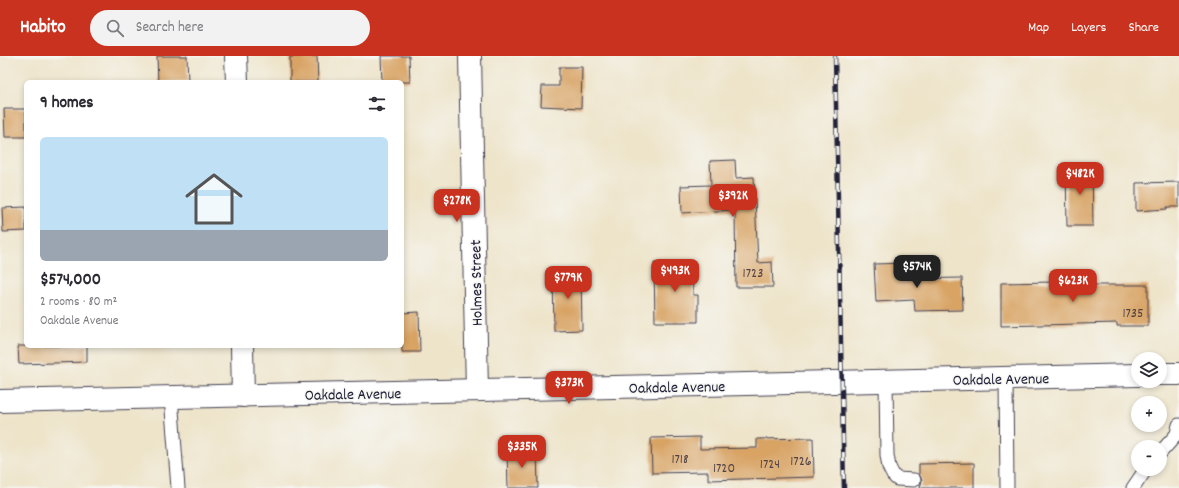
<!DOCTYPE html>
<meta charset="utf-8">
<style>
body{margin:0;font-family:Dekko,sans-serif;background:#f2f2f3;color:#2b2b33;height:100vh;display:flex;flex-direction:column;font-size:15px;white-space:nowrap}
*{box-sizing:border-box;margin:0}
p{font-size:13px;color:#7c7c81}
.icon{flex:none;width:22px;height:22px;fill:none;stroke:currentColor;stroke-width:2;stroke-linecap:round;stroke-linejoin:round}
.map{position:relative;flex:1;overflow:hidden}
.panel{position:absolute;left:24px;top:24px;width:380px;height:268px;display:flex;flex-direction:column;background:#fff;border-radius:6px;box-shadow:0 2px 6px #0003}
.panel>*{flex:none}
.buttons{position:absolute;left:1131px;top:296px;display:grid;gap:8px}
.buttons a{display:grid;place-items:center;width:36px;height:36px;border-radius:50%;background:#fff;box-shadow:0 2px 6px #0003;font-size:20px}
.price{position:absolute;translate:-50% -34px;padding:0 9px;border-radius:8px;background:#c8321e;color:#fff;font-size:13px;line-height:26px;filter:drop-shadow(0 1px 2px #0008)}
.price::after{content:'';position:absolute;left:50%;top:24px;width:12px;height:9px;margin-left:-6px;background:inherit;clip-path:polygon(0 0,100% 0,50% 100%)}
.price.active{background:#222;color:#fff}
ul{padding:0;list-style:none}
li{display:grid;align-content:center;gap:8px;height:212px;padding:0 16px}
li+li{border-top:1px solid #e1e1e2}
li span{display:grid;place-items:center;height:124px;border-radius:6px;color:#555}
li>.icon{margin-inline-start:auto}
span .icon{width:72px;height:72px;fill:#fffc;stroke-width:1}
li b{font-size:17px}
h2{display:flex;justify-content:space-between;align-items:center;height:48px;padding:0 16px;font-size:17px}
header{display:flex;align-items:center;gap:24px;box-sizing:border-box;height:56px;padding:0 20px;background:#c8321e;color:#fff}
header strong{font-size:19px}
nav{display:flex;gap:22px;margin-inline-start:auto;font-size:14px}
.search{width:280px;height:36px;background:#f2f2f3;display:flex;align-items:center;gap:10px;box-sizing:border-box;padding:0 14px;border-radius:22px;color:#7c7c81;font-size:15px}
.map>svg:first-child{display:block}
.building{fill:#d8a363}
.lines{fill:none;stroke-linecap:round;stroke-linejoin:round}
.service-casing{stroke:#413f50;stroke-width:15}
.minor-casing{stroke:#413f50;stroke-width:24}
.tertiary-casing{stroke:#413f50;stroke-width:24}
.service{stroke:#fff;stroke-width:13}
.minor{stroke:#fff;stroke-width:22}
.tertiary{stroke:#fff;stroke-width:22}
.rail-casing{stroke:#22223b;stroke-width:4.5}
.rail{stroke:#f6f6f2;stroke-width:3;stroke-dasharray:9;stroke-linecap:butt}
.labels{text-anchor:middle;stroke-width:3;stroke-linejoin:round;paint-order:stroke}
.number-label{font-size:14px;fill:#504245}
.street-label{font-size:16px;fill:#22223b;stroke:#f6f6f2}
</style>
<header>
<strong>Habito</strong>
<div class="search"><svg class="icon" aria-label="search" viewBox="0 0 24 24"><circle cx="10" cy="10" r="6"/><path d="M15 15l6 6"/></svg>Search here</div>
<nav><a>Map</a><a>Layers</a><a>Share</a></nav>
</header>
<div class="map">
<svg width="1179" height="432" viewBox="0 0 1179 432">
<rect width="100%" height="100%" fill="#f6f6f2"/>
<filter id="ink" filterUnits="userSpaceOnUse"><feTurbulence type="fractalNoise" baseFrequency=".025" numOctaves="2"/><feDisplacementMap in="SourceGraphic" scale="8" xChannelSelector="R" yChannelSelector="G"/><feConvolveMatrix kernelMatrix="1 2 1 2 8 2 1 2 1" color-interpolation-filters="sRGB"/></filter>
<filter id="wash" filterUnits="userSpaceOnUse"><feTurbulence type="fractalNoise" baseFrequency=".012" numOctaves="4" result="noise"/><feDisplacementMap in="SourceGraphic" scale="16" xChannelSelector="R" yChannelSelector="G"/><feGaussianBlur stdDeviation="0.9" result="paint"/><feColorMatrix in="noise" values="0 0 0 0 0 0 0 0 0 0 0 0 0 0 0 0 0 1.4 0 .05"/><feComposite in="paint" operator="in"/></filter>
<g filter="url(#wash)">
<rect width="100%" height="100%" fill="#eee4ca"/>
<g id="blocks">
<g class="building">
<polygon points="157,0 187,0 188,25 158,26"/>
<polygon points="317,0 318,26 290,26 290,1"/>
<polygon points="381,0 409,0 410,26 382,26"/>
<polygon points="559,11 582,11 581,52 541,50 542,30 559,30"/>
<polygon points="4,53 26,53 26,81 5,81"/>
<polygon points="735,104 736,122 754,121 758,207 772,206 773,231 736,231 735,154 682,157 681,130 711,129 710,105"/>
<polygon points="1092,110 1093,170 1067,170 1066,111"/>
<polygon points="1179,126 1179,151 1167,151 1167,153 1136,155 1136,127"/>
<polygon points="26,151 26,175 3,176 2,152"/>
<polygon points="692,206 693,239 698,239 698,266 655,266 654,207"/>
<polygon points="906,207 907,223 962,222 963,254 915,255 914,244 876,246 874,208"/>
<polygon points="581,214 582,274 554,275 553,215"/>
<polygon points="1084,215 1084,229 1148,229 1148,270 1117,270 1117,267 1001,270 1001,227 1054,226 1054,216"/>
<polygon points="419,256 420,296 402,296 402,257"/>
<polygon points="18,290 87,290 87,306 19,308"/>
<polygon points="700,381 700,393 757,392 757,383 813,382 814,421 708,424 708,416 652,417 651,382"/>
<polygon points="507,394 537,394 538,432 508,432"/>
<polygon points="974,407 974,432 920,432 922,424 919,418 919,408"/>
</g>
</g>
</g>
<g filter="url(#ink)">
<use href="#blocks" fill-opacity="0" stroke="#413f50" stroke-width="1"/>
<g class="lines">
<defs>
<g id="service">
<polyline points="1006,322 1007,432"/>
<polyline points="886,325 887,399 889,411 893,419 897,423 914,424"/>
<polyline points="171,341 178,432"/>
<polyline points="1160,397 1177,378 1179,369"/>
<polyline points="1133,432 1146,413"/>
</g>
<g id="minor">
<polyline points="236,0 237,26"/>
<polyline points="470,0 477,334"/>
<polyline points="242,290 243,340"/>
</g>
<g id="tertiary">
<polyline points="1160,318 1179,318"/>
<polyline points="0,345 1138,319"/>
</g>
</defs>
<use href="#service" class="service-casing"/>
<use href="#minor" class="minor-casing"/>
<use href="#tertiary" class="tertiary-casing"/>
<use href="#service" class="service"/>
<use href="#minor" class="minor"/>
<use href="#tertiary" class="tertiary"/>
<defs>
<polyline id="rail" points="835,0 844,432"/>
</defs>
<use href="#rail" class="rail-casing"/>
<use href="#rail" class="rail"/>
</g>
</g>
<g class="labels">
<g class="number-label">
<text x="753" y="221">1723</text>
<text x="1133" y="261">1735</text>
<text x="680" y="407">1718</text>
<text x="801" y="409">1726</text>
<text x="770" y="412">1724</text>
<text x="724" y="416">1720</text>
</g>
<g class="street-label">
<text transform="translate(475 227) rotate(-91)" y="6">Holmes Street</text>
<text transform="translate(1001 322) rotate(-1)" y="6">Oakdale Avenue</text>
<text transform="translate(677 330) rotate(-1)" y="6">Oakdale Avenue</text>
<text transform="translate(353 337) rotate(-1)" y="6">Oakdale Avenue</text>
</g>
</g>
</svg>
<div class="buttons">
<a><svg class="icon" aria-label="layers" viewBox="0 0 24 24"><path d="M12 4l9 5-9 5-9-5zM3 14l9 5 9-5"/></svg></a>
<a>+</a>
<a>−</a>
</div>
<b class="price" style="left:1080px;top:140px">$482K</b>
<b class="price" style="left:733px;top:162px">$392K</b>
<b class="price" style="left:457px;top:167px">$278K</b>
<b class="price active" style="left:917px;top:233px">$574K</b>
<b class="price" style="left:675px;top:237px">$493K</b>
<b class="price" style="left:568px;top:244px">$779K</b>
<b class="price" style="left:1073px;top:247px">$623K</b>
<b class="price" style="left:569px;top:349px">$373K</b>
<b class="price" style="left:522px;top:413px">$335K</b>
<section class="panel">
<h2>9 homes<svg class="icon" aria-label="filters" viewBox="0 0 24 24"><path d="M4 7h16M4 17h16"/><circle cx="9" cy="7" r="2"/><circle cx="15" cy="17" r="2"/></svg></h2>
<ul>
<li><span style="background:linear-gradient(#bfe0f5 75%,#9aa5b1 0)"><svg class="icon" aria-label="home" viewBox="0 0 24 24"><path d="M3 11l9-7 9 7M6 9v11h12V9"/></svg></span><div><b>$574,000</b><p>2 rooms · 80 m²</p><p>Oakdale Avenue</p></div></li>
</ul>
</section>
</div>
